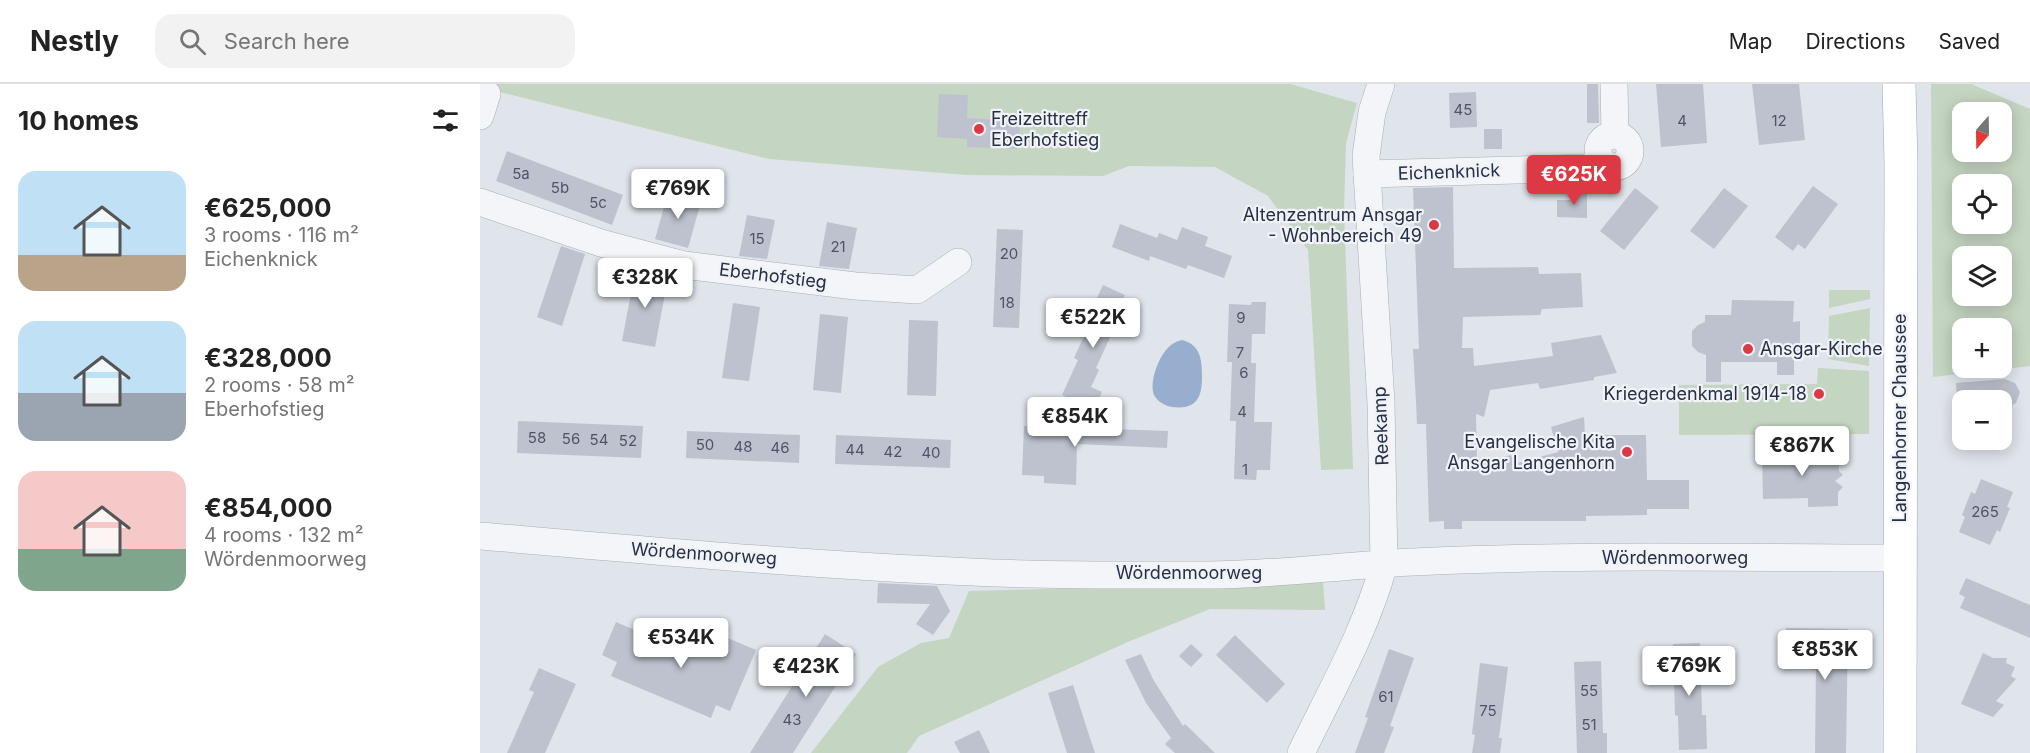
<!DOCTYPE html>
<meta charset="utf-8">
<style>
body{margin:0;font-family:Inter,sans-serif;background:#f2f2f2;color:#222;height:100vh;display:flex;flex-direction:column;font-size:22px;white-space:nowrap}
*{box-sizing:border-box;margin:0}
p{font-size:20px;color:#767676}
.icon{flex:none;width:33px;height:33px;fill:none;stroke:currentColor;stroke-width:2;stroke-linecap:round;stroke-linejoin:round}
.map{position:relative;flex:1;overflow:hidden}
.sheet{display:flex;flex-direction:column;background:#fff;width:480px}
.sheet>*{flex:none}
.needle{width:39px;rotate:200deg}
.controls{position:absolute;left:1472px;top:18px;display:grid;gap:12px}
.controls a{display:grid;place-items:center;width:60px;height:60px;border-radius:12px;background:#fff;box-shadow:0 3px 15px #0003;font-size:30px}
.price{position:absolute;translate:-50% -51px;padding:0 14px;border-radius:6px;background:#fff;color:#222;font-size:20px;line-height:39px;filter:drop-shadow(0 2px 3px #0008)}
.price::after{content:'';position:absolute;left:50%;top:36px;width:18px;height:14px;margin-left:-9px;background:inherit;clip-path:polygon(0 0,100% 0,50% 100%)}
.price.selected{background:#dc3944;color:#fff}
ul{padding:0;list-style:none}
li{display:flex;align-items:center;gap:18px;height:150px;padding:0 18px}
li span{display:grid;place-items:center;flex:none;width:168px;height:120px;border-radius:18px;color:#555}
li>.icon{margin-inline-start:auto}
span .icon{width:72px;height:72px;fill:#fffc;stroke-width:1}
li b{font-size:26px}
h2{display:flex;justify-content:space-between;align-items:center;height:72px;padding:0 18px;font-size:26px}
header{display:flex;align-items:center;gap:36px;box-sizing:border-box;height:84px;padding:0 30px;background:#fff;border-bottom:2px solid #e0e0e0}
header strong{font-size:28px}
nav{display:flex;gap:33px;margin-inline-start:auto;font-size:21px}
.search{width:420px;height:54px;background:#f2f2f2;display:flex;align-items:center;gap:15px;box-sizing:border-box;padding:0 21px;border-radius:18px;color:#767676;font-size:22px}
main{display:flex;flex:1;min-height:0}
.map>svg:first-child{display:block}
.green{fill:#c4d5c1;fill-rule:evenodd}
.water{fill:#98aece}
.building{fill:#bdc2ce}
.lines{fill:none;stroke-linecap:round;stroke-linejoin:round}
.minor-casing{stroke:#a8aeb9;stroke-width:28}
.major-casing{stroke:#9ea6b8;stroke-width:34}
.minor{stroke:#f4f5f8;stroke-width:27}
.major{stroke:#fff;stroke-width:33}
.poi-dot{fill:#dc3944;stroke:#f0f3f8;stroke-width:2}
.labels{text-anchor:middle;stroke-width:4.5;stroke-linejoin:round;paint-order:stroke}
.number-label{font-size:15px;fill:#4c5466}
.poi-label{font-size:18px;fill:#272f44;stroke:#f0f3f8;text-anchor:end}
.street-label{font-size:18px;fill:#272f44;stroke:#f0f3f8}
</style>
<header>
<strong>Nestly</strong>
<div class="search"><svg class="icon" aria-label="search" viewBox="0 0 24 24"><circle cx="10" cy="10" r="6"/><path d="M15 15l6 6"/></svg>Search here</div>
<nav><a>Map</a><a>Directions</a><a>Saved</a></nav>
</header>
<main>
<section class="sheet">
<h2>10 homes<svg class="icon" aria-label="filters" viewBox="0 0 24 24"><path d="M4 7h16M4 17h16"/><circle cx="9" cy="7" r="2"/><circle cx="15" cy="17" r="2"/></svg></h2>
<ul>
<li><span style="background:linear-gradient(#bfe0f5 70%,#b9a48a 0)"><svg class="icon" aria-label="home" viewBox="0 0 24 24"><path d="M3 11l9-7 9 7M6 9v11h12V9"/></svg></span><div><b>€625,000</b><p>3 rooms · 116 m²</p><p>Eichenknick</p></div></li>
<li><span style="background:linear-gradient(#bfe0f5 60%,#9aa5b1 0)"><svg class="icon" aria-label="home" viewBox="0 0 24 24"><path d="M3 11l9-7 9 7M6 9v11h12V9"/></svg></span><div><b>€328,000</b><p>2 rooms · 58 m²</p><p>Eberhofstieg</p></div></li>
<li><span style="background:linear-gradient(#f6c9c9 65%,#7fa58c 0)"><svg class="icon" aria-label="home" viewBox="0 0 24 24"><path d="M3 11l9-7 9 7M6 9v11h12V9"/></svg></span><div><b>€854,000</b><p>4 rooms · 132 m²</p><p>Wördenmoorweg</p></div></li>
</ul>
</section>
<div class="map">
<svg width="1550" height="669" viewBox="0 0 1550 669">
<rect width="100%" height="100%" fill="#e0e4eb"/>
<g class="green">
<polygon points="0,0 810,0 877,19 866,59 864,126 873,385 841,386 828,166 788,112 735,83 649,82 623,92 487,91 289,75 0,3"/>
<path d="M1451,0H1491L1550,25V282L1453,293ZM1521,28V68H1482V28ZM1521,100V140H1482V100ZM1482,172H1521V212H1482ZM1521,244V284H1482V244Z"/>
<polygon points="1349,206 1390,206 1390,215 1349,224"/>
<polygon points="1390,224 1389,282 1348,275 1349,232"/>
<polygon points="1338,284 1389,287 1389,350 1199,351 1199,301 1337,300"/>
<polygon points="843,498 845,526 730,525 650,557 439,652 427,669 331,669 398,583 441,559 469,554 489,507"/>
</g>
<path class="water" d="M702,256C721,261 722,276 722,293C722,314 716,326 692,323C686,322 680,319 676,314C667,303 678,275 686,266C691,260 695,258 702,256Z"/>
<g class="building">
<polygon points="1107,0 1118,0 1119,39 1107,39"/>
<polygon points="1176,0 1223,0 1227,59 1181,63"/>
<polygon points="1272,0 1319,0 1325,56 1279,61"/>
<polygon points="996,8 997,43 970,44 969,9"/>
<polygon points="459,10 488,11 487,34 540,37 539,65 487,63 487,55 457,53"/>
<rect x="1004" y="45" width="18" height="20"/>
<polygon points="27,67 143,111 132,141 16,97"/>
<polygon points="1333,102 1358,120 1325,165 1318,160 1313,167 1295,153"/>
<polygon points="973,103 974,184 1058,183 1059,190 1101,189 1103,223 1062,225 1060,231 983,233 982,264 993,264 994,282 1073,272 1071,259 1121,251 1137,289 1114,293 1114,296 1060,305 1058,299 1010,306 1004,333 996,330 997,380 1031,371 1034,380 1078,368 1071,343 1104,333 1105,351 1166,351 1167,396 1209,396 1209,425 1167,425 1167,431 1106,432 1106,437 982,437 982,445 964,445 964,437 949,438 946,340 937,340 936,318 933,265 939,265 933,104"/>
<polygon points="1155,104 1179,123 1144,166 1120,147"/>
<polygon points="1244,104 1268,122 1234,165 1210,147"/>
<polygon points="1091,106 1107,106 1107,134 1077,133 1077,116 1091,116"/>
<polygon points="188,109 221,118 208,164 175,155"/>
<polygon points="267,131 295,136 287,175 259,172"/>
<polygon points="347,138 377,144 369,185 339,182"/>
<polygon points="640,140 677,154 679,149 697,156 702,143 728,153 725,162 752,172 744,194 708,181 706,185 670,172 669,177 632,163"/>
<polygon points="517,145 543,146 539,244 513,243"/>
<polygon points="81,162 105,170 82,242 57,233"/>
<polygon points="155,188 188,194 175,263 142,257"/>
<polygon points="623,201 645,211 628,247 632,249 616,284 619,286 611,303 622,308 614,326 582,311 598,276 594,274 610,239 606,237"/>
<polygon points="1252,216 1314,217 1313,238 1320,237 1320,270 1314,270 1314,291 1297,291 1297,278 1241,278 1241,298 1226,298 1226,271 1218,268 1212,262 1212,247 1218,241 1225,238 1225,231 1251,231"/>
<polygon points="772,218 786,218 785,250 772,250 771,279 776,279 774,338 792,338 790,386 777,386 776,396 754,395 756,337 750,337 752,278 747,278 749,220 771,221"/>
<polygon points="253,219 280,223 269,297 242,294"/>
<polygon points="340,230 368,233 361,309 333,306"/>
<polygon points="429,236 458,237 456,312 427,311"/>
<polygon points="1525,295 1535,299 1540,308 1536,319 1521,326 1521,316 1477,316 1476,299"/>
<polygon points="38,337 163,342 161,374 37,369"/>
<polygon points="544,342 688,347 687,364 597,360 596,401 564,399 564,392 542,391"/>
<polygon points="207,347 320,351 319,379 206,374"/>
<polygon points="356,351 471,356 470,384 355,380"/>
<polygon points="1358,368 1359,387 1363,391 1355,397 1363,403 1358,408 1358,422 1328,423 1328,414 1283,415 1282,369"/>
<polygon points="1501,395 1533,408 1527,423 1530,424 1520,448 1517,446 1510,461 1479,448 1485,433 1482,431 1491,408 1495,410"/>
<polygon points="1486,494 1550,521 1550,554 1480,524 1485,513 1479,510"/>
<polygon points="398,499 457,502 470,527 453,551 436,540 450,520 397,519"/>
<polygon points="136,538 218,573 229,546 276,566 250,627 236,621 231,634 131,592 137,578 122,571"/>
<polygon points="1306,544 1368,545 1366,669 1335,669 1336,586 1331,586 1331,576 1306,576"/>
<polygon points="345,550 376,570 313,669 270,669"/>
<polygon points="755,551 805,600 787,619 736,571"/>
<polygon points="1220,559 1222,631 1226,631 1227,665 1199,666 1198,632 1195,631 1193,560"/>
<polygon points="711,560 723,571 711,583 699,572"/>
<polygon points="909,565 934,574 910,642 914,643 904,669 875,669 888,634 885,633"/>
<polygon points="1503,569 1513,574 1527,574 1526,579 1535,583 1531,592 1536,595 1516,617 1524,621 1513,633 1481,620"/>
<polygon points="661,570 674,597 703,642 705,640 735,669 695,669 685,660 691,654 666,619 645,576"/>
<polygon points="1121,577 1123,649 1127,649 1127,669 1097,669 1094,578"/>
<polygon points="1000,579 1028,583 1019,654 1022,654 1020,669 992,669 995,651 992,650"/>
<polygon points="59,584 96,600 65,669 27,669 54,608 49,606"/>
<polygon points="593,601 608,648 615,669 587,669 568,609"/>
<polygon points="499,646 510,669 480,669 474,658"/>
</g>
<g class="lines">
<defs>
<g id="minor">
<polyline points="1134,0 1135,51"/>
<polyline points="0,32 7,10"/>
<circle cx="1134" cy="67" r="16"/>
<polyline points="887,90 1106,84 1122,77"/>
<polyline points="0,118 121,159 204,181 375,202 437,206 478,178"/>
<path d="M0,452C164,466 327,481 492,488C570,492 649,491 727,491C796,491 865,481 934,478C1095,470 1258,474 1420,474"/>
<path d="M821,669C851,607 886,546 904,480L901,319L886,72L892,28L901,0"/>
</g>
<polyline id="major" points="1419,0 1421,79 1420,669"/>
</defs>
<use href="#minor" class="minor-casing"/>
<use href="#major" class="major-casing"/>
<use href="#minor" class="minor"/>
<use href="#major" class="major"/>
</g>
<g class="poi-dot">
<circle cx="499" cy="45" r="6"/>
<circle cx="954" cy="141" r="6"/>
<circle cx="1268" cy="265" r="6"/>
<circle cx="1339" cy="310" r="6"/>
<circle cx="1147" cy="368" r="6"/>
</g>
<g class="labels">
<g class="number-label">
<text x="983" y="31">45</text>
<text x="1202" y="42">4</text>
<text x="1299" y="42">12</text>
<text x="41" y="95">5a</text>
<text x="80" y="109">5b</text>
<text x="118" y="124">5c</text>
<text x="277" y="160">15</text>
<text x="358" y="168">21</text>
<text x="529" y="175">20</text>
<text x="527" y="224">18</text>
<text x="761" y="239">9</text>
<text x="760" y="274">7</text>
<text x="764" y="294">6</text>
<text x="762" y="333">4</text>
<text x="57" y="359">58</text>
<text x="91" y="360">56</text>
<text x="119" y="361">54</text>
<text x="148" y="362">52</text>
<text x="225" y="366">50</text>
<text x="263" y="368">48</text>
<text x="300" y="369">46</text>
<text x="375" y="371">44</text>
<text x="413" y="373">42</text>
<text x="451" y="374">40</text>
<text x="765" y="391">1</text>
<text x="1505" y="433">265</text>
<text x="1109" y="612">55</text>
<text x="906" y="618">61</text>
<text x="1008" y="632">75</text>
<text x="312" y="641">43</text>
<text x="1109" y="646">51</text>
</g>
<g class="poi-label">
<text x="511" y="41" text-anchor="start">Freizeittreff<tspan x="511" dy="21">Eberhofstieg</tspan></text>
<text x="942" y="137">Altenzentrum Ansgar<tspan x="942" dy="21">- Wohnbereich 49</tspan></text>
<text x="1280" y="271" text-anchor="start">Ansgar-Kirche</text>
<text x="1327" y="316">Kriegerdenkmal 1914-18</text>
<text x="1135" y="364">Evangelische Kita<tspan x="1135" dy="21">Ansgar Langenhorn</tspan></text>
</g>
<g class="street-label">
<text transform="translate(969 88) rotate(-2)" y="6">Eichenknick</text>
<text transform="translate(293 192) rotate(7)" y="6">Eberhofstieg</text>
<text transform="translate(1420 334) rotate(-90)" y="6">Langenhorner Chaussee</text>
<text transform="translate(901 342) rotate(-92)" y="6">Reekamp</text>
<text transform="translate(224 470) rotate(4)" y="6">Wördenmoorweg</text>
<text x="1195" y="480">Wördenmoorweg</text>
<text x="709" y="495">Wördenmoorweg</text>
</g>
</g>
</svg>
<div class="controls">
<a><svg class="needle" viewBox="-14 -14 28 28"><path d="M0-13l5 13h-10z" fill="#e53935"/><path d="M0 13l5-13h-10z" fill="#767676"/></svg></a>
<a><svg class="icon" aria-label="locate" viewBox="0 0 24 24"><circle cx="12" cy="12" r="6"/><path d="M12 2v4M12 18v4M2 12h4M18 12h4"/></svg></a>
<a><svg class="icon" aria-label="layers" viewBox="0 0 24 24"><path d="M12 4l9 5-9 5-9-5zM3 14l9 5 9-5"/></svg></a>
<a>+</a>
<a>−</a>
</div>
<b class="price selected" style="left:1094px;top:122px">€625K</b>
<b class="price" style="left:198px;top:136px">€769K</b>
<b class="price" style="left:165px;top:225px">€328K</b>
<b class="price" style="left:613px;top:265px">€522K</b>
<b class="price" style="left:595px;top:364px">€854K</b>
<b class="price" style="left:1322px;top:393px">€867K</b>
<b class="price" style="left:201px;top:585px">€534K</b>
<b class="price" style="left:1345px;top:597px">€853K</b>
<b class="price" style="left:1209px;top:613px">€769K</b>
<b class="price" style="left:326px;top:614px">€423K</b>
</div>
</main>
